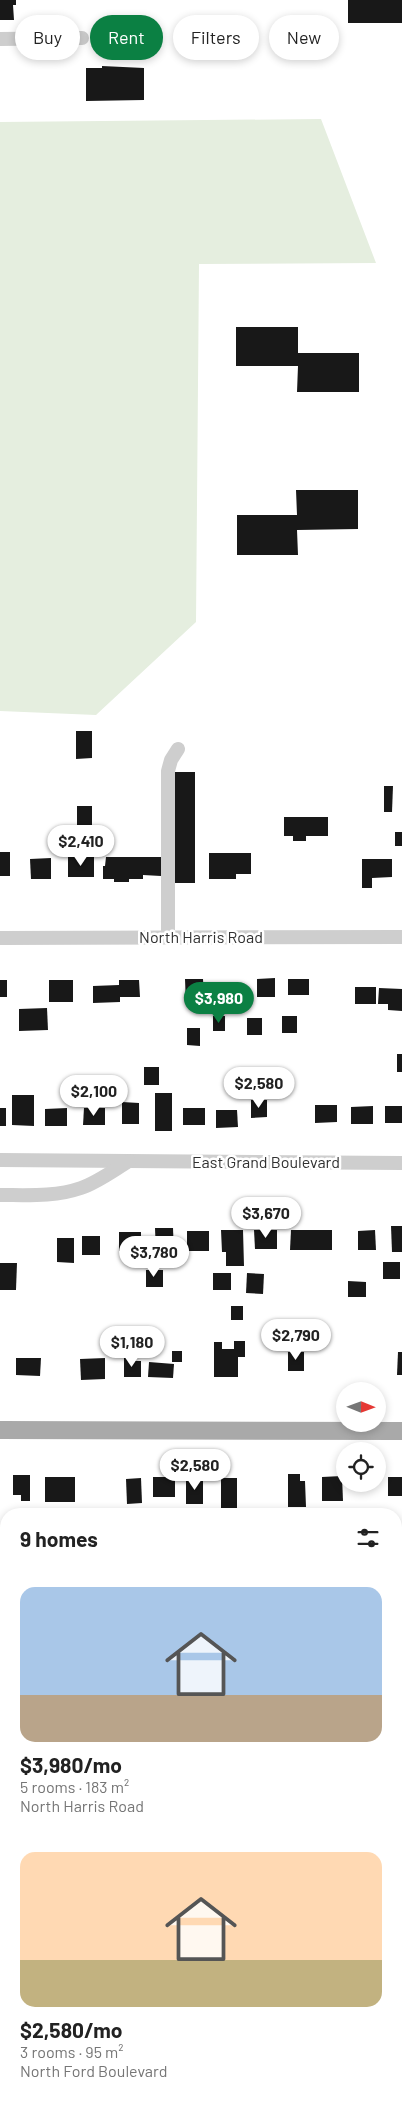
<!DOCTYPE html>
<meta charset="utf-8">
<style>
body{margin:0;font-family:Barlow,sans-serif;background:#f2f2f2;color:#222;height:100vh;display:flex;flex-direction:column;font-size:19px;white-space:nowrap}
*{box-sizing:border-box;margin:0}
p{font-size:16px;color:#767676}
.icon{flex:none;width:28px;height:28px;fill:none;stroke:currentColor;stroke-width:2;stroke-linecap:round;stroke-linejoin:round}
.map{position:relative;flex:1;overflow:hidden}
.sheet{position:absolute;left:0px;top:1508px;width:402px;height:601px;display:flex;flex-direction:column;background:#fff;border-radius:20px 20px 0 0;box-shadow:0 2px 8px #0003}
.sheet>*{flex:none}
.top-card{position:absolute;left:15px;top:15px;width:372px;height:45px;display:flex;gap:10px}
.needle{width:32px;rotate:91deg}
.tools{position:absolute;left:336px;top:1382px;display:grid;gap:10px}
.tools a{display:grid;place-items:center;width:50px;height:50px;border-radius:50%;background:#fff;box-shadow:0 2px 8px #0003;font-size:25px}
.price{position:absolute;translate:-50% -42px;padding:0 11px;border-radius:18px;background:#fff;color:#222;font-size:16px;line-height:32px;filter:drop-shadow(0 1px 2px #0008)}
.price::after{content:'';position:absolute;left:50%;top:30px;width:15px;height:11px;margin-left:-8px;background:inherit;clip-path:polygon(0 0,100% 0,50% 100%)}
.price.selected{background:#0b8043;color:#fff}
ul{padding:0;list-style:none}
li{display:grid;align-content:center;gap:10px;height:265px;padding:0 20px}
li span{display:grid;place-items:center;height:155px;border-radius:15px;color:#555}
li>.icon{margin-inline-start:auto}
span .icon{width:90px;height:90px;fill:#fffc;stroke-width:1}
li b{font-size:21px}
h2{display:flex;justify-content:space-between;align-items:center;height:60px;padding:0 20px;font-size:21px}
.tag{padding:0 18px;border-radius:22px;background:#fff;box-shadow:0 2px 8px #0003;font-size:18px;line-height:45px}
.tag.selected{background:#0b8043;color:#fff}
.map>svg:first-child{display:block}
.green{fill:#e5eedf}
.building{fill:#181818}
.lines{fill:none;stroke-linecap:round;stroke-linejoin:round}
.minor{stroke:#cecece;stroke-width:14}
.major{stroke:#a9a9a9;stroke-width:18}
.labels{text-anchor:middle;stroke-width:5;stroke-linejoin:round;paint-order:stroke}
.street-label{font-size:16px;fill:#313131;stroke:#fff}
</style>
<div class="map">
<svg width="402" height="2108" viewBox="0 0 402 2108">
<rect width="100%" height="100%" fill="#fff"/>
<polygon class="green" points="321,119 376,263 199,264 196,622 96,715 0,711 0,122"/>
<g class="building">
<polygon points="0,0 16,0 16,5 13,5 14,20 0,20"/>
<rect x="348" y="0" width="54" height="23"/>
<polygon points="102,66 144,68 144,100 86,101 86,68 102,68"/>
<polygon points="236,327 298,327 298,353 359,353 359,392 297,392 298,366 236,366"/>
<polygon points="296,490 358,490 358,529 297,530 298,555 237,555 237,515 297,515"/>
<polygon points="76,731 92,731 92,758 76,759"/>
<rect x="171" y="772" width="24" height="111"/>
<polygon points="384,786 393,786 392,812 384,812"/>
<rect x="77" y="806" width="15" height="30"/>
<polygon points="284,817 328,817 328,836 306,836 306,841 293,841 293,836 284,836"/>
<rect x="395" y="832" width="7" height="14"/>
<rect x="0" y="852" width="10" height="24"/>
<polygon points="209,853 251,853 251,874 236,874 236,879 209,879"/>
<rect x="68" y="857" width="26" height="20"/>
<polygon points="106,857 161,857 161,876 143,875 143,879 129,879 129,882 114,882 114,879 103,879 103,866 105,866"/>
<polygon points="51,858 51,879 31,879 30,859"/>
<polygon points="362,859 392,859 392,877 372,878 372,888 362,888"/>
<polygon points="275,978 275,997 257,997 257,979"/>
<polygon points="185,979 203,979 204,997 200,998 200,1005 186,1005"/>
<rect x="288" y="979" width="21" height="16"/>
<rect x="0" y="980" width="7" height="17"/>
<rect x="49" y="980" width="24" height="22"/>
<polygon points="119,980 139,980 140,997 120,997 120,1002 93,1003 93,986 119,985"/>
<polygon points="223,983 240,983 240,999 236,999 236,1004 223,1004"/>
<rect x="355" y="987" width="21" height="17"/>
<polygon points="379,988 402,989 402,1011 388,1010 388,1004 378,1004"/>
<polygon points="47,1008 48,1030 19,1031 19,1009"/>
<rect x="213" y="1016" width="12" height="15"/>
<rect x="282" y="1016" width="15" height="17"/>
<rect x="247" y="1018" width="15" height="17"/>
<polygon points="187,1028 200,1028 200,1046 187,1045"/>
<rect x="397" y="1054" width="5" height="18"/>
<rect x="144" y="1067" width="15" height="18"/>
<polygon points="268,1075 278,1075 277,1087 268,1087"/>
<rect x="230" y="1078" width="15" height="18"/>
<rect x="155" y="1093" width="17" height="38"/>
<polygon points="12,1095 34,1095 34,1126 12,1125"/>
<polygon points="251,1100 267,1100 267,1117 251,1118"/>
<polygon points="122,1102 139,1103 139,1124 122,1124"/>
<polygon points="315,1105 337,1105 337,1122 315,1123"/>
<polygon points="373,1106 373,1124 351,1124 351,1107"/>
<rect x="385" y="1106" width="17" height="17"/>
<rect x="0" y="1108" width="6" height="18"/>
<polygon points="67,1108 67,1126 45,1126 45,1109"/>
<polygon points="84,1108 105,1108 105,1125 83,1125"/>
<rect x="183" y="1108" width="22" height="17"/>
<polygon points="216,1110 237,1110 238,1127 216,1128"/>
<polygon points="391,1226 402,1226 402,1252 392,1252"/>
<polygon points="155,1228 173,1228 174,1255 156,1255"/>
<polygon points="221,1230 243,1230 244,1266 226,1266 226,1252 222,1252"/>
<polygon points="254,1230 277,1230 277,1249 255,1249"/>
<polygon points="291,1230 332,1230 332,1250 290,1250"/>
<polygon points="375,1230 376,1250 358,1250 358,1231"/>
<rect x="187" y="1231" width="22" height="20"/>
<rect x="119" y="1232" width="22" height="19"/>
<rect x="82" y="1236" width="18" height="19"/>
<polygon points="57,1238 74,1238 74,1263 57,1262"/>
<rect x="383" y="1262" width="17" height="17"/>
<polygon points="0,1263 17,1263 16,1290 0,1290"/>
<rect x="146" y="1270" width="17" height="17"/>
<rect x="213" y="1273" width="18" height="17"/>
<polygon points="247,1273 264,1274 263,1294 246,1293"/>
<polygon points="348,1281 366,1282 366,1297 348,1297"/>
<rect x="231" y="1306" width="12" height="14"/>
<rect x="115" y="1340" width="10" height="11"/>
<polygon points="234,1341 245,1341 245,1357 238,1357 238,1377 214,1377 214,1342 222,1342 222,1349 234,1349"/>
<rect x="172" y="1351" width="10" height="11"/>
<rect x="288" y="1352" width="16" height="19"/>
<polygon points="398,1352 402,1352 402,1375 397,1375"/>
<polygon points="124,1357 133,1357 133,1361 141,1361 141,1377 124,1377"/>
<polygon points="16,1358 41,1358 40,1376 16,1375"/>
<polygon points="105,1358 105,1379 81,1380 80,1359"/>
<polygon points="149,1362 174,1364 173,1378 148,1377"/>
<polygon points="288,1474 300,1474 300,1481 305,1481 306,1507 288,1507"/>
<polygon points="13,1475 30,1475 30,1501 21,1501 21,1495 13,1495"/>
<polygon points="342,1476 343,1501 322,1501 322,1477"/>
<rect x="45" y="1477" width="30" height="25"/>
<rect x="153" y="1477" width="22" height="20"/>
<rect x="388" y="1477" width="14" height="19"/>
<polygon points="141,1478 142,1503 127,1504 126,1479"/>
<rect x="186" y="1478" width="17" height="26"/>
<rect x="221" y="1478" width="16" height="31"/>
<rect x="145" y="1508" width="18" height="6"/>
<rect x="248" y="1508" width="10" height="6"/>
<polygon points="0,1588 4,1588 3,1601 6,1601 6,1615 0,1615"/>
<rect x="396" y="1590" width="6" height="19"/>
<rect x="396" y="1692" width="5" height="37"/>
<polygon points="402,1731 402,1749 398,1749 398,1732"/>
<rect x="396" y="1807" width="6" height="24"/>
<rect x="0" y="1919" width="3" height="24"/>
<polygon points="399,2008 402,2008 402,2048 396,2048 396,2021 399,2021"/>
</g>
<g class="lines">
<g class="minor">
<polyline points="0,39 82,38"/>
<polyline points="168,937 168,771 171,760 178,749"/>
<polyline points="0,938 402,937"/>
<polyline points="0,1160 402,1163"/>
<path d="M0,1195C27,1195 55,1197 81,1188C98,1182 114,1170 129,1161"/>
<polyline points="396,1657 402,1657"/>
<polyline points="0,1661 6,1661"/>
<polyline points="396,1877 402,1877"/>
<polyline points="0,1882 6,1882"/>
<polyline points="0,2106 402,2104"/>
</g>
<polyline class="major" points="0,1430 402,1431"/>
</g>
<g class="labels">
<g class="street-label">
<text x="201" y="943">North Harris Road</text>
<text x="266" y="1168">East Grand Boulevard</text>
</g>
</g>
</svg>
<div class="tools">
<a><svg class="needle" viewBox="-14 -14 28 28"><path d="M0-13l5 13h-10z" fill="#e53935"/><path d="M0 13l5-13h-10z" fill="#767676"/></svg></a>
<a><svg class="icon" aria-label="locate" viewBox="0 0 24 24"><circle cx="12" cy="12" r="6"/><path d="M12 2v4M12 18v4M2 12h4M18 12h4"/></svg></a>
</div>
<b class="price" style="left:81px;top:867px">$2,410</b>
<b class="price selected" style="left:219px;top:1024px">$3,980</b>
<b class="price" style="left:259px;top:1109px">$2,580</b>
<b class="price" style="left:94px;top:1117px">$2,100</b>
<b class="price" style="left:266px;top:1239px">$3,670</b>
<b class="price" style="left:154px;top:1278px">$3,780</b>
<b class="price" style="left:296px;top:1361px">$2,790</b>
<b class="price" style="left:132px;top:1368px">$1,180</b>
<b class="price" style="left:195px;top:1491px">$2,580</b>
<div class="top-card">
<a class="tag">Buy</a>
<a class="tag selected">Rent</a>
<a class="tag">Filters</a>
<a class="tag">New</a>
</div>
<section class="sheet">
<h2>9 homes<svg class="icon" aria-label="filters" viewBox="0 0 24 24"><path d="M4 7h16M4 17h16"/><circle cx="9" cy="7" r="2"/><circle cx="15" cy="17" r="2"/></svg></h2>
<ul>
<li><span style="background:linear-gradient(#a9c7e8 70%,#b9a48a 0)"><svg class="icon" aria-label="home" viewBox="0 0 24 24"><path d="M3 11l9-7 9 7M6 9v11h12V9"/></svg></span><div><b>$3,980/mo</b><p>5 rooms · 183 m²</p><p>North Harris Road</p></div></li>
<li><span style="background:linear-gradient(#ffd9b3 70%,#c2b280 0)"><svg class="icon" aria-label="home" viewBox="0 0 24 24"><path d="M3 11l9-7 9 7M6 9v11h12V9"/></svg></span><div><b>$2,580/mo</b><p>3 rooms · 95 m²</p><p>North Ford Boulevard</p></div></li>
</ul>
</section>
</div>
